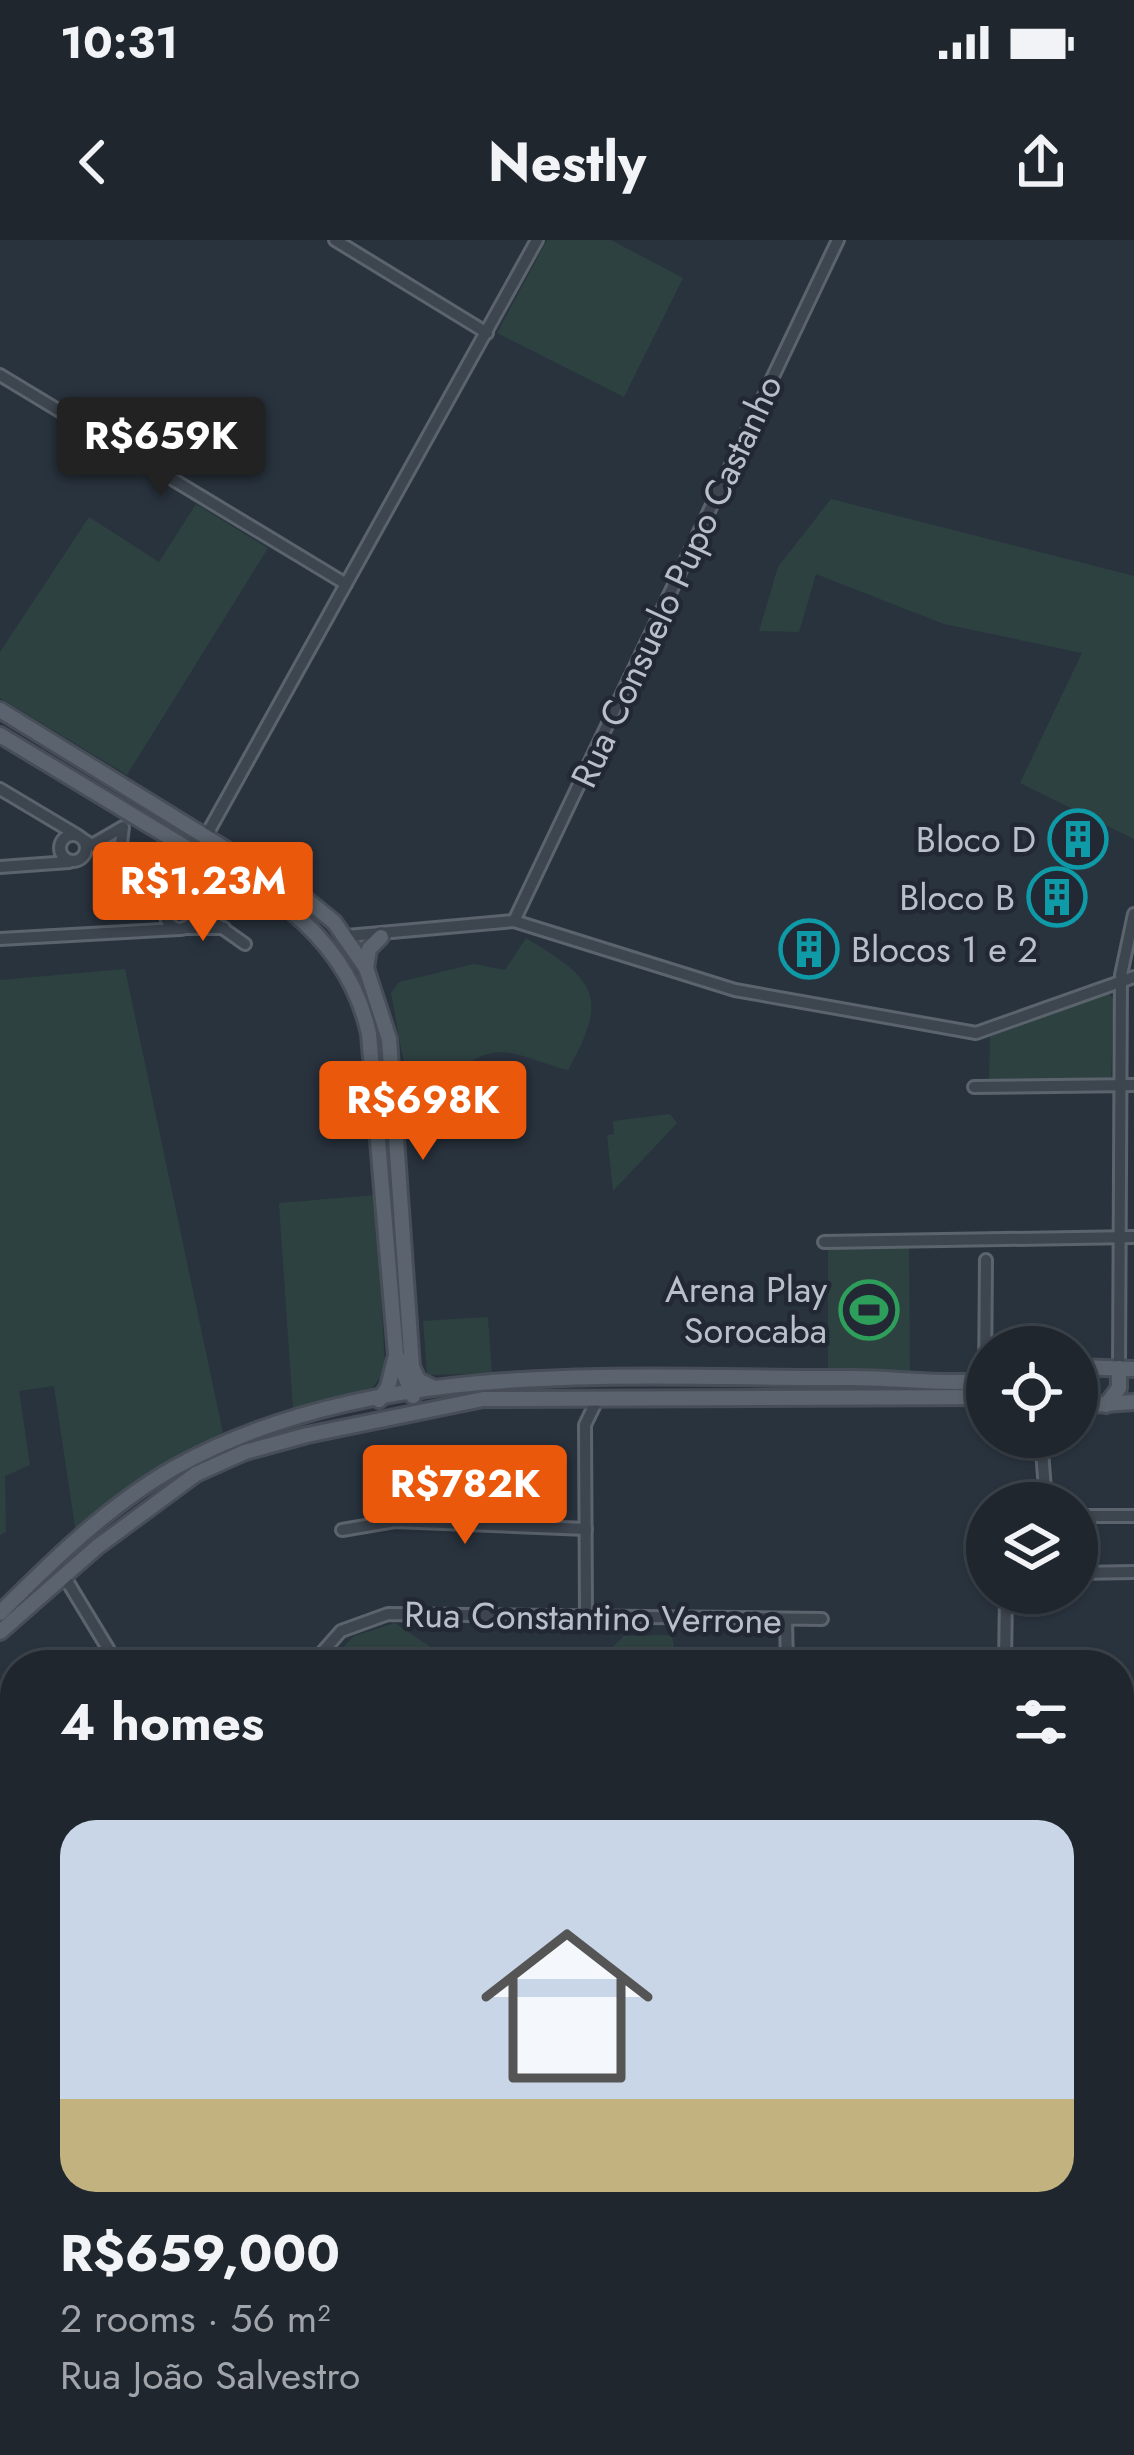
<!DOCTYPE html>
<meta charset="utf-8">
<style>
body{margin:0;font-family:Jost,sans-serif;background:#2c323a;color:#f1f3f6;height:100vh;display:flex;flex-direction:column;font-size:45px;white-space:nowrap}
*{box-sizing:border-box;margin:0}
p{font-size:39px;color:#a1a5aa}
.icon{flex:none;width:66px;height:66px;fill:none;stroke:currentColor;stroke-width:2;stroke-linecap:round;stroke-linejoin:round}
.map{position:relative;flex:1;overflow:hidden}
.details{position:absolute;left:0px;top:1410px;width:1134px;height:807px;display:flex;flex-direction:column;background:#1f262e;border-radius:48px 48px 0 0;box-shadow:0 3px 9px #0004,0 0 0 3px #3c434a}
.details>*{flex:none}
.buttons{position:absolute;left:966px;top:1086px;display:grid;gap:24px}
.buttons a{display:grid;place-items:center;width:132px;height:132px;border-radius:50%;background:#1f262e;box-shadow:0 3px 9px #0004,0 0 0 3px #3c434a;font-size:60px}
.price{position:absolute;translate:-50% -102px;padding:0 27px;border-radius:12px;background:#ea580c;color:#fff;font-size:39px;line-height:78px;filter:drop-shadow(0 3px 6px #0008)}
.price::after{content:'';position:absolute;left:50%;top:72px;width:36px;height:27px;margin-left:-18px;background:inherit;clip-path:polygon(0 0,100% 0,50% 100%)}
.price.current{background:#222;color:#fff}
ul{padding:0;list-style:none}
li{display:grid;align-content:center;gap:24px;height:636px;padding:0 60px}
li+li{border-top:3px solid #3c434a}
li span{display:grid;place-items:center;height:372px;border-radius:36px;color:#555}
li>.icon{margin-inline-start:auto}
span .icon{width:216px;height:216px;fill:#fffc;stroke-width:1}
li b{font-size:51px}
h2{display:flex;justify-content:space-between;align-items:center;height:144px;padding:0 60px;font-size:51px}
.status{display:flex;justify-content:space-between;align-items:center;height:84px;padding:0 60px;background:#1f262e;direction:ltr}
.status svg{height:33px;fill:currentColor}
header{display:flex;justify-content:space-between;align-items:center;height:156px;padding:0 60px;background:#1f262e;font-size:54px;font-weight:700}
.map>svg:first-child{display:block}
.green{fill:#2e4141}
.lines{fill:none;stroke-linecap:round;stroke-linejoin:round}
.stream{stroke:#415165;stroke-width:3}
.minor-casing{stroke:#5b636c;stroke-width:16}
.major-casing{stroke:#474e58;stroke-width:20}
.minor{stroke:#3d454f;stroke-width:10}
.major{stroke:#5b646e;stroke-width:14}
.labels{text-anchor:middle;stroke-width:9;stroke-linejoin:round;paint-order:stroke}
.street-label{font-size:36px;fill:#bac0c9;stroke:#222934}
.poi-label{font-size:36px;fill:#bac0c9;stroke:#222934;text-anchor:end}
</style>
<div class="status"><b>10:31</b><svg viewBox="0 0 49 12"><path d="M0 12V9h3v3zM5 12V6h3v6zM10 12V3h3v9zM15 12V0h3v12zM26 1h20v11H26zM47 4h2v5h-2z"/></svg></div>
<header><svg class="icon" aria-label="back" viewBox="0 0 24 24"><path d="M15 5l-7 7 7 7"/></svg>Nestly<svg class="icon" aria-label="share" viewBox="0 0 24 24"><path d="M12 15V3M7 8l5-5 5 5M5 13v7h14v-7"/></svg></header>
<div class="map">
<svg width="1134" height="2215" viewBox="0 0 1134 2215">
<rect width="100%" height="100%" fill="#29333e"/>
<g class="green">
<polygon points="547,0 611,0 683,38 624,157 497,93"/>
<polygon points="831,259 1134,336 1134,599 1020,543 1082,413 944,384 816,334 799,392 759,391 778,327"/>
<polygon points="196,264 268,308 127,535 0,458 0,412 89,277 159,322"/>
<path d="M526,698C597,741 609,756 568,830C519,818 497,794 453,836L460,883L415,884L391,753L399,742L474,724L505,730Z"/>
<polygon points="125,729 223,1193 127,1247 76,1293 54,1146 19,1151 30,1225 5,1236 6,1292 0,1295 0,740"/>
<polygon points="1107,752 1114,759 1111,837 989,842 990,796"/>
<polygon points="670,874 677,883 613,951 607,895 614,894 613,881"/>
<polygon points="376,955 385,1131 372,1148 293,1170 279,963"/>
<polygon points="909,1007 910,1131 828,1132 828,1008"/>
<polygon points="488,1077 492,1133 427,1135 423,1081"/>
<polygon points="395,1383 438,1412 469,1412 483,1425 326,1425 354,1396"/>
<polygon points="672,1395 677,1425 594,1425 624,1396"/>
<polygon points="1134,2084 1134,2215 978,2215 993,2202 1119,2202 1119,2095"/>
<polygon points="164,2202 437,2202 434,2215 164,2215"/>
</g>
<g class="lines">
<g class="stream">
<polyline points="1119,2140 1134,2126"/>
<polyline points="258,2202 258,2215"/>
<polyline points="1051,2215 1062,2202"/>
</g>
<defs>
<g id="minor">
<polyline points="335,0 487,93"/>
<polyline points="0,135 346,344"/>
<polyline points="0,549 77,595"/>
<circle cx="73" cy="608" r="13"/>
<polyline points="206,596 537,0"/>
<polyline points="84,600 187,662"/>
<polyline points="92,605 123,587 119,621"/>
<polyline points="0,627 69,622"/>
<circle cx="180" cy="675" r="14"/>
<polyline points="191,666 245,704"/>
<polyline points="514,681 838,0"/>
<polyline points="184,688 224,688"/>
<polyline points="347,696 514,681 735,750 976,793 1134,737"/>
<polyline points="0,699 179,689"/>
<polyline points="974,847 1134,845"/>
<polyline points="824,1002 1134,997"/>
<polyline points="1119,1128 1121,735 1134,674"/>
<polyline points="985,1142 986,1020"/>
<polyline points="1041,1197 1046,1263"/>
<polyline points="1077,1276 1134,1276"/>
<polyline points="342,1290 395,1281 586,1289"/>
<polyline points="1077,1333 1134,1332"/>
<polyline points="64,1336 118,1425"/>
<polyline points="586,1374 585,1185 598,1158"/>
<polyline points="786,1380 787,1425"/>
<polyline points="311,1425 341,1391 388,1374 822,1379"/>
<polyline points="1005,1425 1006,1353"/>
<polyline points="0,1498 15,1489"/>
<polyline points="0,1591 15,1581"/>
<polyline points="1119,1629 1134,1630"/>
<polyline points="0,1684 15,1675"/>
<polyline points="0,1697 15,1721"/>
<polyline points="1119,1738 1134,1738"/>
<polyline points="0,1820 15,1812"/>
<polyline points="0,1892 15,1883"/>
<polyline points="1119,1899 1134,1898"/>
<polyline points="1119,2023 1122,2028"/>
<polyline points="119,2202 119,2215"/>
<polyline points="706,2202 725,2215"/>
<polyline points="858,2202 877,2215"/>
<polyline points="48,2215 48,2202"/>
<polyline points="500,2215 504,2202"/>
<polyline points="593,2215 597,2202"/>
<polyline points="683,2215 687,2202"/>
</g>
<g id="major">
<polyline points="0,470 302,656 334,682 366,728 389,799 412,1127 418,1140 434,1148"/>
<path d="M0,495L291,671C331,704 358,743 369,794L396,1114L413,1156"/>
<polyline points="366,728 369,709 381,697"/>
<polyline points="1077,1127 1134,1129"/>
<polyline points="379,1160 388,1147 395,1119"/>
<polyline points="1106,1165 1119,1148 1119,1128"/>
<polyline points="1077,1166 1134,1162"/>
<path d="M0,1373C53,1320 109,1265 174,1228C376,1115 629,1139 851,1138C896,1138 943,1145 987,1141"/>
<polyline points="0,1392 97,1307 196,1234 245,1212 307,1195 483,1159 987,1157"/>
</g>
</defs>
<use href="#minor" class="minor-casing"/>
<use href="#major" class="major-casing"/>
<use href="#minor" class="minor"/>
<use href="#major" class="major"/>
</g>
<defs>
<symbol id="building-ring" viewBox="-11 -11 22 22"><circle r="9.5" fill="#222934" stroke="#0f9aa8" stroke-width="1.5"/><path d="M-4-6H4V6H1V3H-1V6H-4ZM-2.5-4.3h1.7v1.8h-1.7ZM.8-4.3h1.7v1.8H.8ZM-2.5-1h1.7V.8h-1.7ZM.8-1h1.7V.8H.8Z" fill="#0f9aa8"/></symbol>
<symbol id="stadium-ring" viewBox="-11 -11 22 22"><circle r="9.5" fill="#222934" stroke="#2e9e5b" stroke-width="1.5"/><path d="M0-5a6.5 5 0 1 0 0 10a6.5 5 0 1 0 0-10ZM-3.5-1.8h7v3.6h-7Z" fill="#2e9e5b"/></symbol>
</defs>
<g fill-rule="evenodd">
<use href="#building-ring" x="1045" y="566" width="66" height="66"/>
<use href="#building-ring" x="1024" y="624" width="66" height="66"/>
<use href="#building-ring" x="776" y="676" width="66" height="66"/>
<use href="#stadium-ring" x="836" y="1037" width="66" height="66"/>
</g>
<g class="labels">
<g class="street-label">
<text transform="translate(676 341) rotate(-65)" y="13">Rua Consuelo Pupo Castanho</text>
<text transform="translate(593 1377) rotate(1)" y="13">Rua Constantino Verrone</text>
</g>
<g class="poi-label">
<text x="1036" y="612">Bloco D</text>
<text x="1015" y="670">Bloco B</text>
<text x="851" y="722" text-anchor="start">Blocos 1 e 2</text>
<text x="827" y="1062">Arena Play<tspan x="827" dy="41">Sorocaba</tspan></text>
</g>
</g>
</svg>
<div class="buttons">
<a><svg class="icon" aria-label="locate" viewBox="0 0 24 24"><circle cx="12" cy="12" r="6"/><path d="M12 2v4M12 18v4M2 12h4M18 12h4"/></svg></a>
<a><svg class="icon" aria-label="layers" viewBox="0 0 24 24"><path d="M12 4l9 5-9 5-9-5zM3 14l9 5 9-5"/></svg></a>
</div>
<b class="price current" style="left:161px;top:259px">R$659K</b>
<b class="price" style="left:203px;top:704px">R$1.23M</b>
<b class="price" style="left:423px;top:923px">R$698K</b>
<b class="price" style="left:465px;top:1307px">R$782K</b>
<section class="details">
<h2>4 homes<svg class="icon" aria-label="filters" viewBox="0 0 24 24"><path d="M4 7h16M4 17h16"/><circle cx="9" cy="7" r="2"/><circle cx="15" cy="17" r="2"/></svg></h2>
<ul>
<li><span style="background:linear-gradient(#c9d6e8 75%,#c2b280 0)"><svg class="icon" aria-label="home" viewBox="0 0 24 24"><path d="M3 11l9-7 9 7M6 9v11h12V9"/></svg></span><div><b>R$659,000</b><p>2 rooms · 56 m²</p><p>Rua João Salvestro</p></div></li>
</ul>
</section>
</div>
